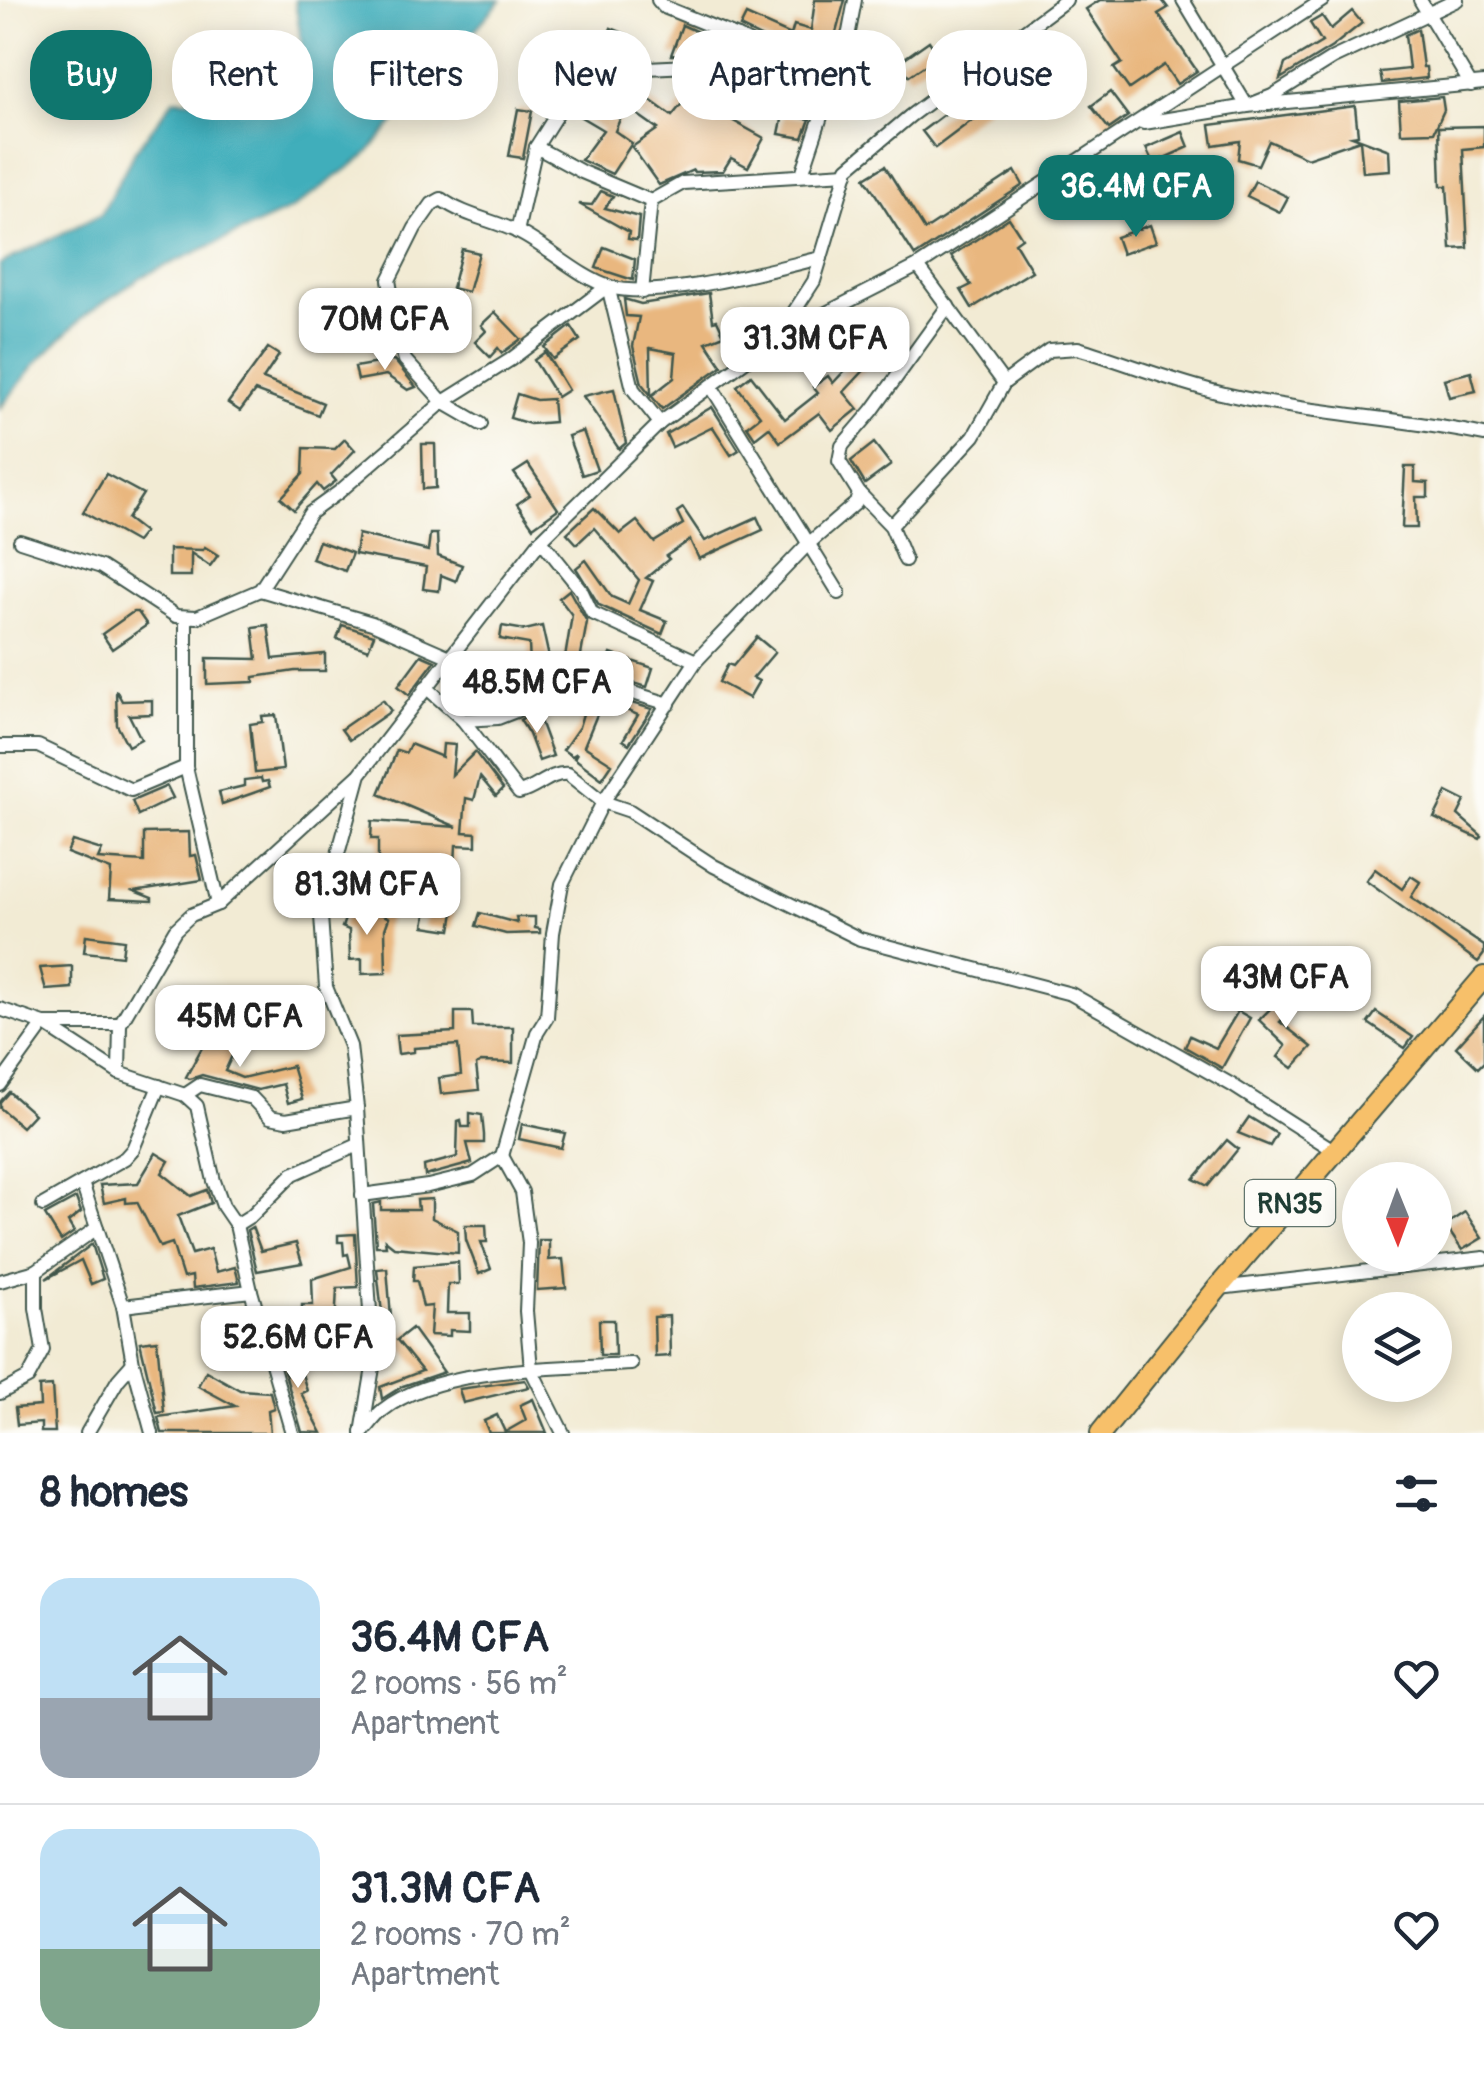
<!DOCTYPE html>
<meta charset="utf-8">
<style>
body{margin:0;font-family:Pangolin,sans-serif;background:#f6f6f7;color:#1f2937;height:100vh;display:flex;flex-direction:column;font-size:38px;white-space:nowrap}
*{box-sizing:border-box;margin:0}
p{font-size:32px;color:#747a83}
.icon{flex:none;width:55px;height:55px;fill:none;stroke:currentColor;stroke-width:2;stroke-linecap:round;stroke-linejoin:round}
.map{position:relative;height:1433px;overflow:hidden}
.panel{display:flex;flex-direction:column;background:#fff;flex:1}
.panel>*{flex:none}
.hud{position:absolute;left:30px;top:30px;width:1425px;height:90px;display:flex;gap:20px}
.needle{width:65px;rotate:179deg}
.tools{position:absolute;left:1342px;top:1162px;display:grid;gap:20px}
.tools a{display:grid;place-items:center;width:110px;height:110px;border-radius:50%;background:#fff;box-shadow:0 5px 25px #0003;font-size:50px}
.price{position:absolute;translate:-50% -85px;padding:0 22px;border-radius:20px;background:#fff;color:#222;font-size:32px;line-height:65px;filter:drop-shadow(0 2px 5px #0008)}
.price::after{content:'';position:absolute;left:50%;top:60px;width:30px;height:22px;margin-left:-15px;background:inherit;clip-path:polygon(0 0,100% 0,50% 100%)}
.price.on{background:#0f766e;color:#fff}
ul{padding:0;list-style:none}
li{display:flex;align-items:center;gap:30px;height:250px;padding:0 40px}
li+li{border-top:2px solid #e0e1e3}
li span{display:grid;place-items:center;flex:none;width:280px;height:200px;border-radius:30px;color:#555}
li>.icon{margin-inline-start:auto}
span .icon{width:120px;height:120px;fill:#fffc;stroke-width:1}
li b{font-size:42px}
h2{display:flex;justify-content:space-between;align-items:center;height:120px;padding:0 40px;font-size:42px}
.pill{padding:0 35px;border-radius:40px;background:#fff;box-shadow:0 5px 25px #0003;font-size:35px;line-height:90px}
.pill.on{background:#0f766e;color:#fff}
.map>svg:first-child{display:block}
.water{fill:#3faebb;stroke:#2f7678;stroke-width:2.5}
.building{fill:#e9b77f;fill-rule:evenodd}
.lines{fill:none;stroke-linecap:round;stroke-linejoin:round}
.street-casing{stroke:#3f574c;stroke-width:16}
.primary-casing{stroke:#3f574c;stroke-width:24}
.street{stroke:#fff;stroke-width:12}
.primary{stroke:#f7c06b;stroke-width:20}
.labels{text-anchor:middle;stroke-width:10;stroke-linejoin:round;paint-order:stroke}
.shield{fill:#fdfcf7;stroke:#62766e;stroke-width:2.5}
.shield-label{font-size:28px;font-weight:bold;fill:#1f3d34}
</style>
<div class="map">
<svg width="1484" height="1433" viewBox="0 0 1484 1433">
<rect width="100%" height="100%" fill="#fdfcf7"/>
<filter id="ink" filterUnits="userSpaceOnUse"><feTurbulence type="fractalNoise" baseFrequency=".01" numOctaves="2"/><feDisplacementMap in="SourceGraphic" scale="20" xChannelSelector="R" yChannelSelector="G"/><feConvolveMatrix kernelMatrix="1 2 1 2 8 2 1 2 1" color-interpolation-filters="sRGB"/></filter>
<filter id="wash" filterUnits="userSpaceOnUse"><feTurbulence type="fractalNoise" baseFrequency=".0048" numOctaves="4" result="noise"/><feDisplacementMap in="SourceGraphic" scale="40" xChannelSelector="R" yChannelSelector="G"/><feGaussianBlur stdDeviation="2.25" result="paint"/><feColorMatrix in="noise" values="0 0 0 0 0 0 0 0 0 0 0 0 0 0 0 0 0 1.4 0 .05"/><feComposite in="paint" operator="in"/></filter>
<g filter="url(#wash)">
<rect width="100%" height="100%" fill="#f2ebd4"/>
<polygon class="water" points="295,0 501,0 365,156 292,209 143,276 85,315 39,360 0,408 0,264 101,214 135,151 174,99 222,102 303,56"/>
<g id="blocks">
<g class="building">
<polygon points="815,0 845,0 826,69 740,27 746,15 791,35 794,25 811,30"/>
<polygon points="1100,0 1162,0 1168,8 1158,14 1197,71 1177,84 1164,65 1129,89 1114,68 1122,63 1086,9"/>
<polygon points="1352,11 1362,23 1332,47 1280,79 1285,64 1322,42 1310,23 1322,16 1331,29"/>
<polygon points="682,25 700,33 691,56 671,55"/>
<polygon points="611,28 631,36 622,59 602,51"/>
<polygon points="1418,29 1423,67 1426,67 1427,78 1382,83 1380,72 1409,69 1405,35"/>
<polygon points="929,41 939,56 909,76 899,62"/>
<polygon points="974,92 987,109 935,148 922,131"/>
<polygon points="1110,92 1128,116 1109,129 1091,106"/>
<polygon points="643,95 672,116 688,96 764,138 748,167 731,158 723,171 694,172 693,170 659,185 632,147 658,129 631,110"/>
<polygon points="1442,97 1444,110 1434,132 1401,133 1399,101"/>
<polygon points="583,101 620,119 615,131 632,143 612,174 581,160 603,130 576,114"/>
<polygon points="1355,106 1358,135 1352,136 1389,150 1390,170 1363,172 1360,140 1307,158 1269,141 1258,165 1238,159 1240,141 1213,145 1210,125"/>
<polygon points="518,109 532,111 523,158 509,156"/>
<polygon points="783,115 810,119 803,138 779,134"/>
<polygon points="1484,126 1484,147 1463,149 1468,248 1451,249 1447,186 1441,186 1439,127"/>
<polygon points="1183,132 1189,147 1153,163 1146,148"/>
<polygon points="885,166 925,230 1015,171 1023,185 915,256 865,178"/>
<polygon points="1104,168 1110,180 1066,200 1063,194"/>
<polygon points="1188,177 1193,200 1169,205 1164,182"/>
<polygon points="1255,181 1288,197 1280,212 1247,196"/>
<polygon points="601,191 613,196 605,208 639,217 637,240 628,239 629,232 579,204 592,205"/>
<polygon points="1009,218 1022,238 1015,243 1032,271 972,308 961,290 971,285 951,256"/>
<polygon points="1150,225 1156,242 1122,254 1116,237"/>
<polygon points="604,247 635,259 633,280 596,268"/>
<polygon points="462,249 479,253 468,292 452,288"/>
<path d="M709,293L713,321L717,320L724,335L706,342L722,366L662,409L642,384L633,346L639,317L626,316L624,299L641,304ZM650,348L676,353L674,378L651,396Z"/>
<polygon points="495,312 521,339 502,353 498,348 490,357 475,342 486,331 481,325"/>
<polygon points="851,312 869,332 866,335 883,350 844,392 858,409 832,430 819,413 780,442 769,427 755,438 747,426 760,416 737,386 751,375 785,419 818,393 813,387 828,376 833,383 863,351 838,321"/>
<polygon points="571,326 580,340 553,359 544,347"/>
<polygon points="268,348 279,355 263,379 323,403 318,415 255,391 240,411 228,403"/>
<polygon points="545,352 568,390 557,397 534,360"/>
<polygon points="394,360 416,387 408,390 386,375 358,380 355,367"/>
<polygon points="1471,372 1476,391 1449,397 1444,379"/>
<polygon points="614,389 626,443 619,449 583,396"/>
<polygon points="517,394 536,400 552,399 554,422 530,424 510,418"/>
<polygon points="712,407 739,450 731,455 713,427 672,447 666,434"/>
<polygon points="583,431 597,470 582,475 568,436"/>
<polygon points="345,439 355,450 331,475 336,481 323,491 317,484 294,510 281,498 303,474 304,448 335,449"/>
<polygon points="874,443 891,465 865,484 851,461"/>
<polygon points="422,444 435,444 436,488 423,489"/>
<polygon points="528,464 558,509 533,527 517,504 530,495 514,473"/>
<polygon points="1405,467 1415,467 1415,482 1428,483 1428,497 1416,497 1417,528 1402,528"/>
<polygon points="106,474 143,494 127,519 144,532 136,542 83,512"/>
<polygon points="594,508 620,534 637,521 654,542 683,524 677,512 683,508 705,541 757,517 763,530 699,559 690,540 666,556 669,559 646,578 653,581 640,610 667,621 662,634 599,605 576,568 586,560 612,597 628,604 639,580 594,528 577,544 567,533"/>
<polygon points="358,534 428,551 430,534 437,534 438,556 462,565 456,581 441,575 439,591 423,589 426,567 355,554"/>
<polygon points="319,541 352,553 345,571 312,559"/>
<polygon points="205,547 218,555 210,566 191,553 191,576 169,576 169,549 203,550"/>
<polygon points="569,590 587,622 579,666 564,664 572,615 559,598"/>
<polygon points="133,612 138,612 147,625 112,649 102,634"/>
<polygon points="268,625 273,659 325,654 325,671 295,671 254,677 254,682 207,684 207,658 257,659 253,627"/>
<polygon points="342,625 374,635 368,650 337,639"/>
<polygon points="502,626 525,630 542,626 550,662 544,661 543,679 531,687 529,644 500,639"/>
<polygon points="757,637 775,652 753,678 759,681 749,698 719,682 728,664 733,666"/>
<polygon points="611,654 653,668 647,687 604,674"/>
<polygon points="421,655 435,661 409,695 398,686"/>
<polygon points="577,687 652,709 629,744 623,740 638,715 603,700 584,746 612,764 602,779 574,758 577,753 572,756 563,750 579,727 589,694 586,692 548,712 543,703 557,695 559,702 560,694"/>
<polygon points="116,690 122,701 152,700 152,714 129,715 141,739 128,746 117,725"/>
<polygon points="383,700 391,711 349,740 341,729"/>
<polygon points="536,710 553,756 539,761 529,734 520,720"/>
<polygon points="276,715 283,770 255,773 250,724 263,722 262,716"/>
<polygon points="410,744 442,757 443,744 455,745 452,775 475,752 503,789 496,796 480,777 474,800 466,798 463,832 476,833 476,846 456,845 455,865 378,863 378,839 371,839 372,821 457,827 379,794 397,750 406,753"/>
<polygon points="261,778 262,782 268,781 270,787 222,804 219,792 244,786 244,780"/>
<polygon points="167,786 173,798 138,815 132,801"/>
<polygon points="1447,792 1465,801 1458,815 1482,836 1480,839 1434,818"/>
<polygon points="189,832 190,856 196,855 202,880 134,891 152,898 152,901 109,899 111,870 67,853 72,841 102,850 98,859 144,862 144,833"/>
<polygon points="1375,869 1402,889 1411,876 1420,882 1411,897 1484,946 1484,954 1478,962 1366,881"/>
<polygon points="352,900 389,918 385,929 386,973 362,974 362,959 350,960 349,930 342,927"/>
<polygon points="427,908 454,912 451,930 424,926"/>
<polygon points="480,913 517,923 516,917 535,917 535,928 540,929 540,933 506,934 476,926"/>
<polygon points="86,935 124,940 122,956 84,952"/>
<polygon points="72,966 72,988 46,990 40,968"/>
<polygon points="1286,993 1298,1004 1280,1022 1312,1047 1293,1068 1278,1057 1286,1046 1259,1020"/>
<polygon points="1238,1011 1250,1018 1222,1068 1185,1047 1190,1036 1216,1048"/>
<polygon points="455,1012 472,1012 473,1027 513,1027 513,1063 481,1062 476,1065 479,1090 441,1094 439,1078 461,1075 458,1045 414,1048 414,1052 398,1054 396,1035 455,1032"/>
<polygon points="1376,1012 1413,1037 1405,1048 1368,1023"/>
<polygon points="1484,1016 1484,1062 1478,1068 1456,1047"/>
<polygon points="210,1033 220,1038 218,1042 235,1049 225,1071 242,1078 292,1066 302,1099 288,1103 283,1084 258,1090 202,1075 190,1079 186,1077"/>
<polygon points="9,1092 34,1114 22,1127 0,1108 0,1102"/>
<polygon points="470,1113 482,1115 484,1135 484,1143 467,1143 472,1163 425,1176 424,1166 457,1157 458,1121 461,1120 462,1127 470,1127"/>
<polygon points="1249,1117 1277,1134 1270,1146 1238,1133"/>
<polygon points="522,1124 565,1133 561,1148 519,1139"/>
<polygon points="1227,1140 1238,1149 1208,1186 1194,1179"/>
<polygon points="156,1153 169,1161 162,1173 191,1196 207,1190 211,1203 178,1216 192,1254 210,1249 216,1272 235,1267 239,1282 193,1288 192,1276 183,1278 172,1243 160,1247 137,1202 126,1203 126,1198 104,1203 100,1185 138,1183"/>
<polygon points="76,1198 81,1212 68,1222 74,1232 61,1241 45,1215"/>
<polygon points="432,1199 432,1218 458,1231 458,1253 394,1247 385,1240 386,1246 376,1246 373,1204 381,1202 381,1210 418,1210 417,1200"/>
<polygon points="1465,1212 1482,1238 1462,1250 1445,1225"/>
<polygon points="465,1225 486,1225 487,1242 481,1242 491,1269 479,1274 466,1240"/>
<polygon points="252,1227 261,1251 296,1243 302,1263 257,1271 247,1230"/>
<polygon points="355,1234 358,1287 337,1288 335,1327 347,1326 347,1342 291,1343 291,1328 301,1328 302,1305 313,1305 312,1279 351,1267 348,1254 344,1255 343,1242 338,1242 338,1235"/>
<polygon points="539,1240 549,1240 549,1260 563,1259 566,1288 537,1290"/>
<polygon points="92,1244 103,1279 91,1284 81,1260 46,1279"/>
<polygon points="458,1262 459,1284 448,1284 447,1313 470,1313 470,1331 450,1330 450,1336 430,1335 432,1306 423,1307 417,1281 413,1281 414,1266"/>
<polygon points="387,1268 392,1330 384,1331 377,1269"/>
<polygon points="669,1316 670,1356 655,1357 654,1317"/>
<polygon points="599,1320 614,1320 615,1355 600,1355"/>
<polygon points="412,1328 444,1372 403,1386 382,1399 380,1387 422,1371 397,1340"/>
<polygon points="157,1340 164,1412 157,1413 140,1342"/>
<polygon points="276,1343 289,1347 295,1369 300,1367 307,1391 301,1393 322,1433 302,1432"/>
<polygon points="206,1371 240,1390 270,1392 274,1408 268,1410 270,1433 162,1433 158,1417 235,1406 198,1386"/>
<polygon points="525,1380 529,1387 463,1403 459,1389"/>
<polygon points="52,1386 55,1432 41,1432 41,1423 17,1425 15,1408 40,1406 39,1387"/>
<polygon points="533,1399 547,1433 489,1433 484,1421 497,1415 505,1432 526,1420 520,1405"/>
</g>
</g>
</g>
<g filter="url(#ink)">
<use href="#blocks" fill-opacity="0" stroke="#3f574c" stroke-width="2.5"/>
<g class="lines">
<defs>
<g id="street">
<polyline points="658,0 664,7 738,37 833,84"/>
<polyline points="1183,0 1247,106 1272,96 1333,58 1457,0"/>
<polyline points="1420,0 1471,85"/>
<polyline points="1144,123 1247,106 1484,83"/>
<polyline points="536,147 582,172 651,201 683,183 847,173"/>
<polyline points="802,174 849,32 855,0"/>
<polyline points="517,232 536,147 584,71 689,66 722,71 738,37"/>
<polyline points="918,266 1004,383"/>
<polyline points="642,292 651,201"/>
<polyline points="779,335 814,281 848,168 910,116 1066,0"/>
<polyline points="711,386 839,593"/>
<path d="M481,424L443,402L405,360L400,344L389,280L415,228L432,204L441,199C464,216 493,220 518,232C548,247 580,278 610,287C659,301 769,270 821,258"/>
<polyline points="859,493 839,461 842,446 872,411 948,306"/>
<path d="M891,526L974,436L1004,383L1049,350L1078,348C1127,363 1176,383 1225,394C1310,414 1399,417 1484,435"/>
<polyline points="541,540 581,590 592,613 696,661"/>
<polyline points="20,541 101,567 176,616 197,617 260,590 310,513 339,492 443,402 510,360 608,286 633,389 660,423"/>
<polyline points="260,590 372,623 450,657"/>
<polyline points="186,618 186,767 218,904"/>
<path d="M426,687L463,720L519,793C537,789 550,772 568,774L603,802L630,811L714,866L860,939L1071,994L1232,1085L1335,1151"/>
<polyline points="463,720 498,718 516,711 545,689 577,676 669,704"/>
<polyline points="0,746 38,746 131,790 186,767"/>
<polyline points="0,1009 44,1024 119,1073 185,1095 197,1106 214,1181 223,1206 236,1225 251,1291 292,1433"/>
<polyline points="119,1073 120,1024 175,930 191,915 218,904 358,776"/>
<polyline points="0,1085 44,1024 120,1024"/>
<polyline points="185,1095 200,1085 252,1098 270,1117 286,1120 357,1108"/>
<polyline points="502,1156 522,1192 529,1243 526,1311 531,1369 563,1433"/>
<polyline points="82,1183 123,1306 133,1363 152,1433"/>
<polyline points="362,1195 428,1186 473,1175 502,1156 537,1033 547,1017 553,933 562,884 603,802 696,661 807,545 856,503 859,493 891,526 905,560"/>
<polyline points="43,1205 125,1158 133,1149 159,1086"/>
<polyline points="236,1225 252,1215 293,1174 358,1145"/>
<polyline points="0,1281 36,1271 97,1228"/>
<polyline points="1219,1288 1484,1258"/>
<polyline points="123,1306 251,1291"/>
<polyline points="0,1393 28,1378 43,1350 36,1308 36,1271"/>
<polyline points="87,1433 118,1380 133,1363"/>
<polyline points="362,1433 377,1344 370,1311 357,1108 350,1046 326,987 321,916 360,774 541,540 660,423 777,338 918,266 1323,0"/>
<path d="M362,1433C369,1426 375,1416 383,1410C437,1366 562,1368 631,1364"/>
</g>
<polyline id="primary" points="1101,1433 1217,1289 1484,977"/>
</defs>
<use href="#street" class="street-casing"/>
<use href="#primary" class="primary-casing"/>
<use href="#street" class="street"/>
<use href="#primary" class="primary"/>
</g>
</g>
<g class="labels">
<rect class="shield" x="1245" y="1180" width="90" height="46" rx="8"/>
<g class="shield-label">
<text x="1290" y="1213">RN35</text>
</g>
</g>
</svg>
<div class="tools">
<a><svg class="needle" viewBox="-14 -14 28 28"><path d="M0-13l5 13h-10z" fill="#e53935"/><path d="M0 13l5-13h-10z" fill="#747a83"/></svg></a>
<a><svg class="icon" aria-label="layers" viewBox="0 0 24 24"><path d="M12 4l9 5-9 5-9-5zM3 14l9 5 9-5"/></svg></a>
</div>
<b class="price on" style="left:1136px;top:240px">36.4M CFA</b>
<b class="price" style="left:385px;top:373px">70M CFA</b>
<b class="price" style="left:815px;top:392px">31.3M CFA</b>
<b class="price" style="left:537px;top:736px">48.5M CFA</b>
<b class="price" style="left:367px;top:938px">81.3M CFA</b>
<b class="price" style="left:1286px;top:1031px">43M CFA</b>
<b class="price" style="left:240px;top:1070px">45M CFA</b>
<b class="price" style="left:298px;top:1391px">52.6M CFA</b>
<div class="hud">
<a class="pill on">Buy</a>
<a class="pill">Rent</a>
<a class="pill">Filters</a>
<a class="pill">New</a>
<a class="pill">Apartment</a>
<a class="pill">House</a>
</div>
</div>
<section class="panel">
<h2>8 homes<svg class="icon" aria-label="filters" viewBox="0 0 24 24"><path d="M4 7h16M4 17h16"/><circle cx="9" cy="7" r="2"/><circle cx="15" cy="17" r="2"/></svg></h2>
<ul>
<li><span style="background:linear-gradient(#bfe0f5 60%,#9aa5b1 0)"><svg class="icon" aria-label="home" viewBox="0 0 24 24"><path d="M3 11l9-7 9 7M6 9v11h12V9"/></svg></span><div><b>36.4M CFA</b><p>2 rooms · 56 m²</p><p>Apartment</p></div><svg class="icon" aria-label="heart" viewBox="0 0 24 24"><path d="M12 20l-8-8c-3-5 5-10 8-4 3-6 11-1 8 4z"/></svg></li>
<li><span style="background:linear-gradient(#bfe0f5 60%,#7fa58c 0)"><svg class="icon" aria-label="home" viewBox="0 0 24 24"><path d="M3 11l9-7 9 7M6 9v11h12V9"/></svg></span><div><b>31.3M CFA</b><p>2 rooms · 70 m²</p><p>Apartment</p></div><svg class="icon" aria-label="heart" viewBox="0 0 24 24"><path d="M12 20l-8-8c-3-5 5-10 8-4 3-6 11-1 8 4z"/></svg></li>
</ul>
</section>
